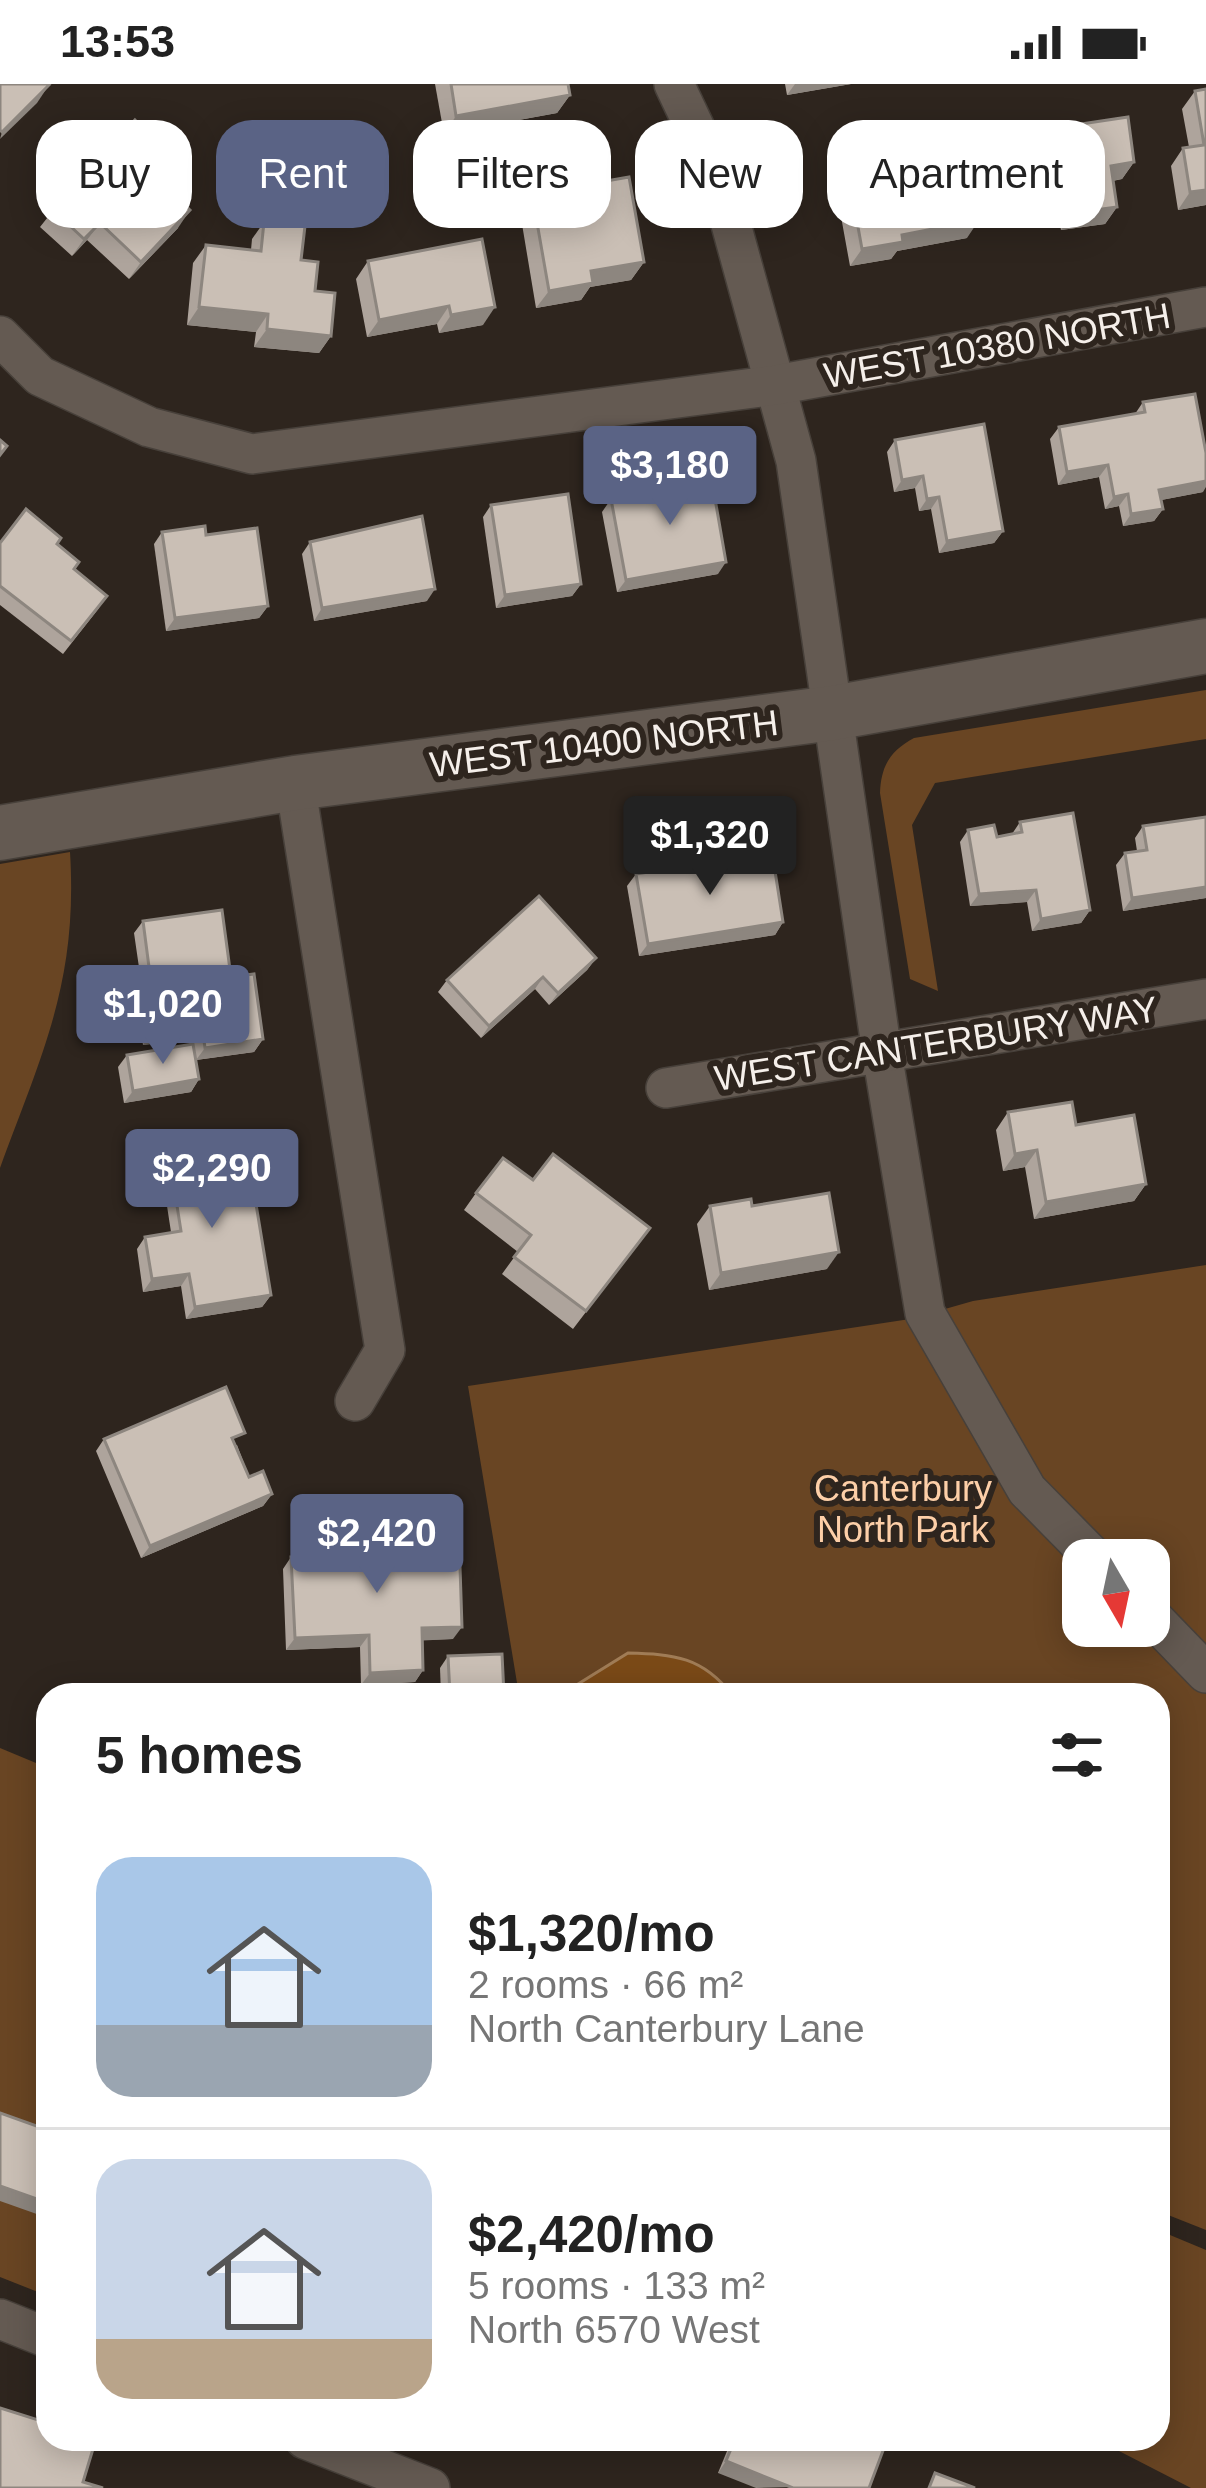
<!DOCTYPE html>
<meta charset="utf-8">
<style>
body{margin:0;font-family:Helvetica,sans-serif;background:#f2f2f2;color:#222;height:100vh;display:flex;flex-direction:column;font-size:45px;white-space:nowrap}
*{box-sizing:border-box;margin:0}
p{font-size:39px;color:#767676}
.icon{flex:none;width:66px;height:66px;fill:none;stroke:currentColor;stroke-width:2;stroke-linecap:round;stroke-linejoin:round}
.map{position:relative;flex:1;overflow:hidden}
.details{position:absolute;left:36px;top:1599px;width:1134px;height:768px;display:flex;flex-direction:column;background:#fff;border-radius:36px;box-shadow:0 6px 30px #0003}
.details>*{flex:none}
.banner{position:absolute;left:36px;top:36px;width:1134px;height:108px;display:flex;gap:24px}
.needle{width:78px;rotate:171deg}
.buttons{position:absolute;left:1062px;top:1455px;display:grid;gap:24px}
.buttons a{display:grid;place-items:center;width:108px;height:108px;border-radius:24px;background:#fff;box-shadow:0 6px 30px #0003;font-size:60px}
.price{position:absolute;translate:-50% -102px;padding:0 27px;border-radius:12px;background:#5a6385;color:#fff;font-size:39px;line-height:78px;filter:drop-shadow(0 3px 6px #0008)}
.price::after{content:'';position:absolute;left:50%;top:72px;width:36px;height:27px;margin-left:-18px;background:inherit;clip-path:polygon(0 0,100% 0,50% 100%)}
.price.active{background:#222;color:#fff}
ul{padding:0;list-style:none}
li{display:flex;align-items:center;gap:36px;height:300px;padding:0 60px}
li+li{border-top:3px solid #e0e0e0}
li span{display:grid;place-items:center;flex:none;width:336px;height:240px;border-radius:36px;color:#555}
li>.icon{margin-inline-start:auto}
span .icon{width:144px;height:144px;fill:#fffc;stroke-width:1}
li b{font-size:51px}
h2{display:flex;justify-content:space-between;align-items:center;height:144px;padding:0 60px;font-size:51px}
.pill{padding:0 42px;border-radius:36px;background:#fff;box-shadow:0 6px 30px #0003;font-size:42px;line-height:108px}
.pill.active{background:#5a6385;color:#fff}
.status{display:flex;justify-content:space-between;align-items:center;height:84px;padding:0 60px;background:#fff;direction:ltr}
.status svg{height:33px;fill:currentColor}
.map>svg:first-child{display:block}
.green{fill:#694523;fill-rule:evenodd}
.water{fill:#7b4a17;stroke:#a07c56;stroke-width:3}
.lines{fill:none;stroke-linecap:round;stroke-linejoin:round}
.street-casing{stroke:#47403a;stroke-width:42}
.secondary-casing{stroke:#47403a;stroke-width:57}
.street{stroke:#645a52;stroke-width:39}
.secondary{stroke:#645a52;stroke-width:54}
.wall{fill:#aea49c}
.shaded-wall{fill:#8d867f}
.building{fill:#cabfb5;stroke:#8d867f;stroke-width:3}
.labels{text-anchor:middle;stroke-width:12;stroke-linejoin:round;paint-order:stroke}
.street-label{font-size:36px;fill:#f5efea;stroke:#2e251e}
.park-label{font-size:36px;fill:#fdcfa8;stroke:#2e251e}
</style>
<div class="status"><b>13:53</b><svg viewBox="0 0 49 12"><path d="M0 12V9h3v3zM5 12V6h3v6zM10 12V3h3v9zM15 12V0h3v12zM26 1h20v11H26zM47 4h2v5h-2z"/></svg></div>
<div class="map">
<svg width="1206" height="2404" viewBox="0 0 1206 2404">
<rect width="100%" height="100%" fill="#2e251e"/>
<g class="green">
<path d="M1206,606V655L935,699L912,741L938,907L910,895L880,709C881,682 890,667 914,654Z"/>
<path d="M70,768C78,897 43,967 0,1084V780Z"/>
<path d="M1206,1181V2146L1158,2127V1611H519L468,1302L910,1235L973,1217ZM1083,1476H1149V1542H1083Z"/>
<polygon points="0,1664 48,1684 48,2212 0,2193"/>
<polygon points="1158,2146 1206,2166 1206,2404 1191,2404 1119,2367 1122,2355 1158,2355"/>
</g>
<path class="water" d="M628,1569C674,1570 703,1573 732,1611H573L578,1600Z"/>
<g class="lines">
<defs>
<g id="street">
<polyline points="674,0 718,93 796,377 882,969 925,1229 1027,1406 1096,1476"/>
<polyline points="0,252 40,292 149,343 252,370 776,301 1206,223"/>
<polyline points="295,699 385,1266 355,1317"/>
<polyline points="666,1004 1206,915"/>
<polyline points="1149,1530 1206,1589"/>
<polyline points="0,2235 48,2254"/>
<polyline points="305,2355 430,2404"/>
</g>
<polyline id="secondary" points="0,749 295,699 833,629 1206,562"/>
</defs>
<use href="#street" class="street-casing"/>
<use href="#secondary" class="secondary-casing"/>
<use href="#street" class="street"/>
<use href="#secondary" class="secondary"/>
</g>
<g class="wall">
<polygon points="435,0 568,0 570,11 557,29 444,50"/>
<polygon points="785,0 851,0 787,11"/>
<polygon points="1206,5 1206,121 1178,126 1171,82 1183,64 1189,63 1182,25 1195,7"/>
<polygon points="994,53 1134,78 1122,95 1113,97 1117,123 1105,140 1061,146 1058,131 993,141 982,70"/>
<polygon points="109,64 158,86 153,91 178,144 129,195 87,156 72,172 40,143 63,114 49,102 62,85"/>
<polygon points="850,99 967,154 897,167 891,175 850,182 838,116"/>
<polygon points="532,110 644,178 631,196 590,203 581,216 536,224 520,128"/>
<polygon points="264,138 315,207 331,252 319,269 254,263 256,248 187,241 193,179 206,161 251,166 252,155"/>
<polygon points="368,177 483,241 439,249 437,240 367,253 356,195"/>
<polygon points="1143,318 1203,408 1161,416 1163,425 1154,437 1123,442 1119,422 1105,425 1099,393 1058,401 1050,355 1059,343 1135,330"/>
<polygon points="895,356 1003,447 994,459 939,469 931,425 919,427 915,404 894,408 887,368"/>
<polygon points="666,395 718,490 617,508 602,428 611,415 658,407"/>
<polygon points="491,421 581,500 572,512 496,524 483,433"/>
<polygon points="162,448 206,451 268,522 259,534 166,547 154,460"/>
<polygon points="310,458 427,517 314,537 302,470"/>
<polygon points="0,459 57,460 99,524 63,570 0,521"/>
<polygon points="1206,733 1206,814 1123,827 1116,781 1125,769 1137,767 1135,754 1143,742"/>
<polygon points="1020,738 1090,826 1081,839 1032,847 1027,818 970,822 960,758 968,746 997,753 1012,750"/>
<polygon points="636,790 783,838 775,851 639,872 627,802"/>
<polygon points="143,837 231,893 263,955 254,968 196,976 193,955 143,961 137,920 143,911 134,849"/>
<polygon points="596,874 587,886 549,921 535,905 481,954 438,908 447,896"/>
<polygon points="127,971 199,995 191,1008 124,1019 118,983"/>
<polygon points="1008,1028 1076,1041 1146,1100 1134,1117 1034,1135 1025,1083 1003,1087 996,1046"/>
<polygon points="169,1071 240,1104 271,1211 262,1223 186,1235 181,1202 143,1208 137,1165 145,1153 171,1148 161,1083"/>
<polygon points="533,1096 650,1144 573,1245 502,1190 518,1168 464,1126 476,1109"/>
<polygon points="710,1122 752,1122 827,1185 709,1206 697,1140"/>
<polygon points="104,1355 237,1361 249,1393 272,1410 263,1422 141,1474 96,1367"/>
<polygon points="369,1440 422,1484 453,1555 422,1556 423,1586 415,1598 361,1601 360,1563 286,1566 283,1485 291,1473 309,1472 315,1464 361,1462 360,1452"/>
<polygon points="448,1572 504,1611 441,1611 440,1584"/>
<polygon points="732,2355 860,2355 718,2389"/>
</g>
<g class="shaded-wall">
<polygon points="795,0 851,0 787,11"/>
<polygon points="49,1 37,19 0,55 2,48"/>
<polygon points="570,11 557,29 444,50 456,32"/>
<polygon points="1134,78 1122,95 1099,99 1111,82"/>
<polygon points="1206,106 1206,121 1178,126 1190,108"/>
<polygon points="1070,113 1058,131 993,141 1005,124"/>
<polygon points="1117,123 1105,140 1061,146 1073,129"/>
<polygon points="190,126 178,144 129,195 141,178"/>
<polygon points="979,136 967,154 897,167 891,175 850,182 862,165 902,151"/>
<polygon points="100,139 87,156 72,172 84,155"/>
<polygon points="644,178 631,196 590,203 581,216 536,224 549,207 591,187"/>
<polygon points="449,222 437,240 367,253 379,236"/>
<polygon points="199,223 268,230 256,248 187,241"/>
<polygon points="495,223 483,241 439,249 451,231"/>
<polygon points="267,245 331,252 319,269 254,263"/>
<polygon points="1108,381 1099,393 1058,401 1067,388"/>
<polygon points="923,392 915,404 894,408 902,396"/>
<polygon points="1206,397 1206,403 1203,408 1151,418 1159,406"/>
<polygon points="1128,410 1119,422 1105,425 1114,413"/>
<polygon points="939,413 931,425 919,427 927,415"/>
<polygon points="1163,425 1154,437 1123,442 1131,430"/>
<polygon points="1003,447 994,459 939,469 947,457"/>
<polygon points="726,478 718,490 617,508 626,496"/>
<polygon points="581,500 572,512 496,524 505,511"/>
<polygon points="435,505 427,517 314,537 322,524"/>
<polygon points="268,522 259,534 166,547 175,534"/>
<polygon points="1206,803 1206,814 1123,827 1132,814"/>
<polygon points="1036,806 1027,818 970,822 979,810"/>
<polygon points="1090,826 1081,839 1032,847 1041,835"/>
<polygon points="783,838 775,851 639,872 648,860"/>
<polygon points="596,874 587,886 549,921 558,909"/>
<polygon points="543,893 535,905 481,954 489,942"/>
<polygon points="202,942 193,955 143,961 151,949"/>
<polygon points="263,955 254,968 196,976 205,964"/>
<polygon points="199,995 191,1008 124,1019 133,1007"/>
<polygon points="1037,1066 1025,1083 1003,1087 1015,1070"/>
<polygon points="1146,1100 1134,1117 1034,1135 1046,1118"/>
<polygon points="839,1168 827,1185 709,1206 721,1189"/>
<polygon points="189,1190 181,1202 143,1208 152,1195"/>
<polygon points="271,1211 262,1223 186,1235 195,1223"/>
<polygon points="272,1410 263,1422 141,1474 150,1462"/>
<polygon points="462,1543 453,1555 413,1557 422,1544"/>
<polygon points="369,1551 360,1563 286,1566 295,1554"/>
<polygon points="423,1586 415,1598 361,1601 370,1589"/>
<polygon points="0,2102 48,2119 48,2134 0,2117"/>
<polygon points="726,2377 793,2403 756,2404 718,2389"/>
</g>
<g class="building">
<polygon points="0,0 47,0 49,1 2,48 0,46"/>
<polygon points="451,0 568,0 570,11 456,32"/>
<polygon points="1206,5 1206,106 1190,108 1183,64 1204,61 1195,7"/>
<polygon points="1128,33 1134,78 1111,82 1117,123 1073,129 1070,113 1005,124 994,53"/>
<polygon points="135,36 170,69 151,89 190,126 141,178 100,139 84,155 52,125 77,99 62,85 94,50 109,64"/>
<polygon points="969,77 979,136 902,151 903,158 862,165 850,99"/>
<polygon points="629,93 644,178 591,187 593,199 549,207 532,110"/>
<polygon points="264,138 305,142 301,176 318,178 315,207 335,209 331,252 267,245 268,230 199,223 206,161 261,167"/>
<polygon points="482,155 495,223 451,231 449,222 379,236 368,177"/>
<polygon points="1195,310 1206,369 1206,397 1159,406 1163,425 1131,430 1128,410 1114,413 1108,381 1067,388 1059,343 1145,328 1143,318"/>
<polygon points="984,340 1003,447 947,457 939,413 927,415 923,392 902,396 895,356"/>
<polygon points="0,356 7,362 0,371"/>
<polygon points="710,386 726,478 626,496 611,415 668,405 666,395"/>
<polygon points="568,410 581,500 505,511 491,421"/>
<polygon points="26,425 61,454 57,460 79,478 74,485 107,512 71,557 0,502 0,459"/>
<polygon points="422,432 435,505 322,524 310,458"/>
<polygon points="205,442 206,451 257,444 268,522 175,534 162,448"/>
<polygon points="1073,729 1090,826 1041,835 1036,806 979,810 968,746 994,741 997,753 1022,748 1020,738"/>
<polygon points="1206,733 1206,803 1132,814 1125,769 1147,766 1143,742"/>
<polygon points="772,768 783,838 648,860 636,790"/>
<polygon points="539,812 596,874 558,909 543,893 489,942 447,896"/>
<polygon points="222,826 231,893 254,890 263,955 205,964 202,942 151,949 145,908 152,906 143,837"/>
<polygon points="193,960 199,995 133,1007 127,971"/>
<polygon points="1072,1018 1076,1041 1134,1031 1146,1100 1046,1118 1037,1066 1015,1070 1008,1028"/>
<polygon points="234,1061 240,1104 253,1102 271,1211 195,1223 189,1190 152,1195 145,1153 181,1147 169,1071"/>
<polygon points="553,1070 650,1144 586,1227 514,1173 531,1151 476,1109 503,1074 533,1096"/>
<polygon points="829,1109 839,1168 721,1189 710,1122 751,1115 752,1122"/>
<polygon points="226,1303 245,1349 232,1354 249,1393 263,1387 272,1410 150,1462 104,1355"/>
<polygon points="420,1438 422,1484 460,1483 462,1543 422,1544 423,1586 370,1589 369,1551 295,1554 291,1473 315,1472 315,1464 370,1462 369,1440"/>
<polygon points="502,1570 504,1611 450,1611 448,1572"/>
<polygon points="0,2029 48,2046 48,2119 0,2102"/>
<polygon points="0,2324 48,2339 48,2355 96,2355 83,2398 103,2404 0,2404"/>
<polygon points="735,2355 860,2355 884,2364 869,2404 793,2404 726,2377"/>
<polygon points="935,2389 975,2404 929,2404"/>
</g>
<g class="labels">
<g class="street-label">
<text transform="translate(997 261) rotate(-10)" y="13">WEST 10380 NORTH</text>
<text transform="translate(604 659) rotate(-7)" y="13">WEST 10400 NORTH</text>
<text transform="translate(936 959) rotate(-9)" y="13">WEST CANTERBURY WAY</text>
</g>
<g class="park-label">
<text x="903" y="1417">Canterbury<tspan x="903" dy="41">North Park</tspan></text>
</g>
</g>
</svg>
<div class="buttons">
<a><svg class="needle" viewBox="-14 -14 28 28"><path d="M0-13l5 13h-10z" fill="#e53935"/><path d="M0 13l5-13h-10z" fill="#767676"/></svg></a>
</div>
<b class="price" style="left:670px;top:444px">$3,180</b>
<b class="price active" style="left:710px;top:814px">$1,320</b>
<b class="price" style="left:163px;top:983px">$1,020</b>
<b class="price" style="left:212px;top:1147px">$2,290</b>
<b class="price" style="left:377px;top:1512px">$2,420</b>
<div class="banner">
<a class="pill">Buy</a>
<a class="pill active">Rent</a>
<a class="pill">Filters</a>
<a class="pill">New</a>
<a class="pill">Apartment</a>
</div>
<section class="details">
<h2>5 homes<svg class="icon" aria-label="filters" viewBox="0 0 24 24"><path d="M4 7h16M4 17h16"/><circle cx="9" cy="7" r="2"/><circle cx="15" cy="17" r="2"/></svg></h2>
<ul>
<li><span style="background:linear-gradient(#a9c7e8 70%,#9aa5b1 0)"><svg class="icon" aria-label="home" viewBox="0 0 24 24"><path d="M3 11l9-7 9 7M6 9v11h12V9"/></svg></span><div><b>$1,320/mo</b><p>2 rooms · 66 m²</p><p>North Canterbury Lane</p></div></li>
<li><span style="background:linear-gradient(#c9d6e8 75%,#b9a48a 0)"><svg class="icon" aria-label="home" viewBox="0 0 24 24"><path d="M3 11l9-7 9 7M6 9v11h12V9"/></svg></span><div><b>$2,420/mo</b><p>5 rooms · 133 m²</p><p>North 6570 West</p></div></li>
</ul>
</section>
</div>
